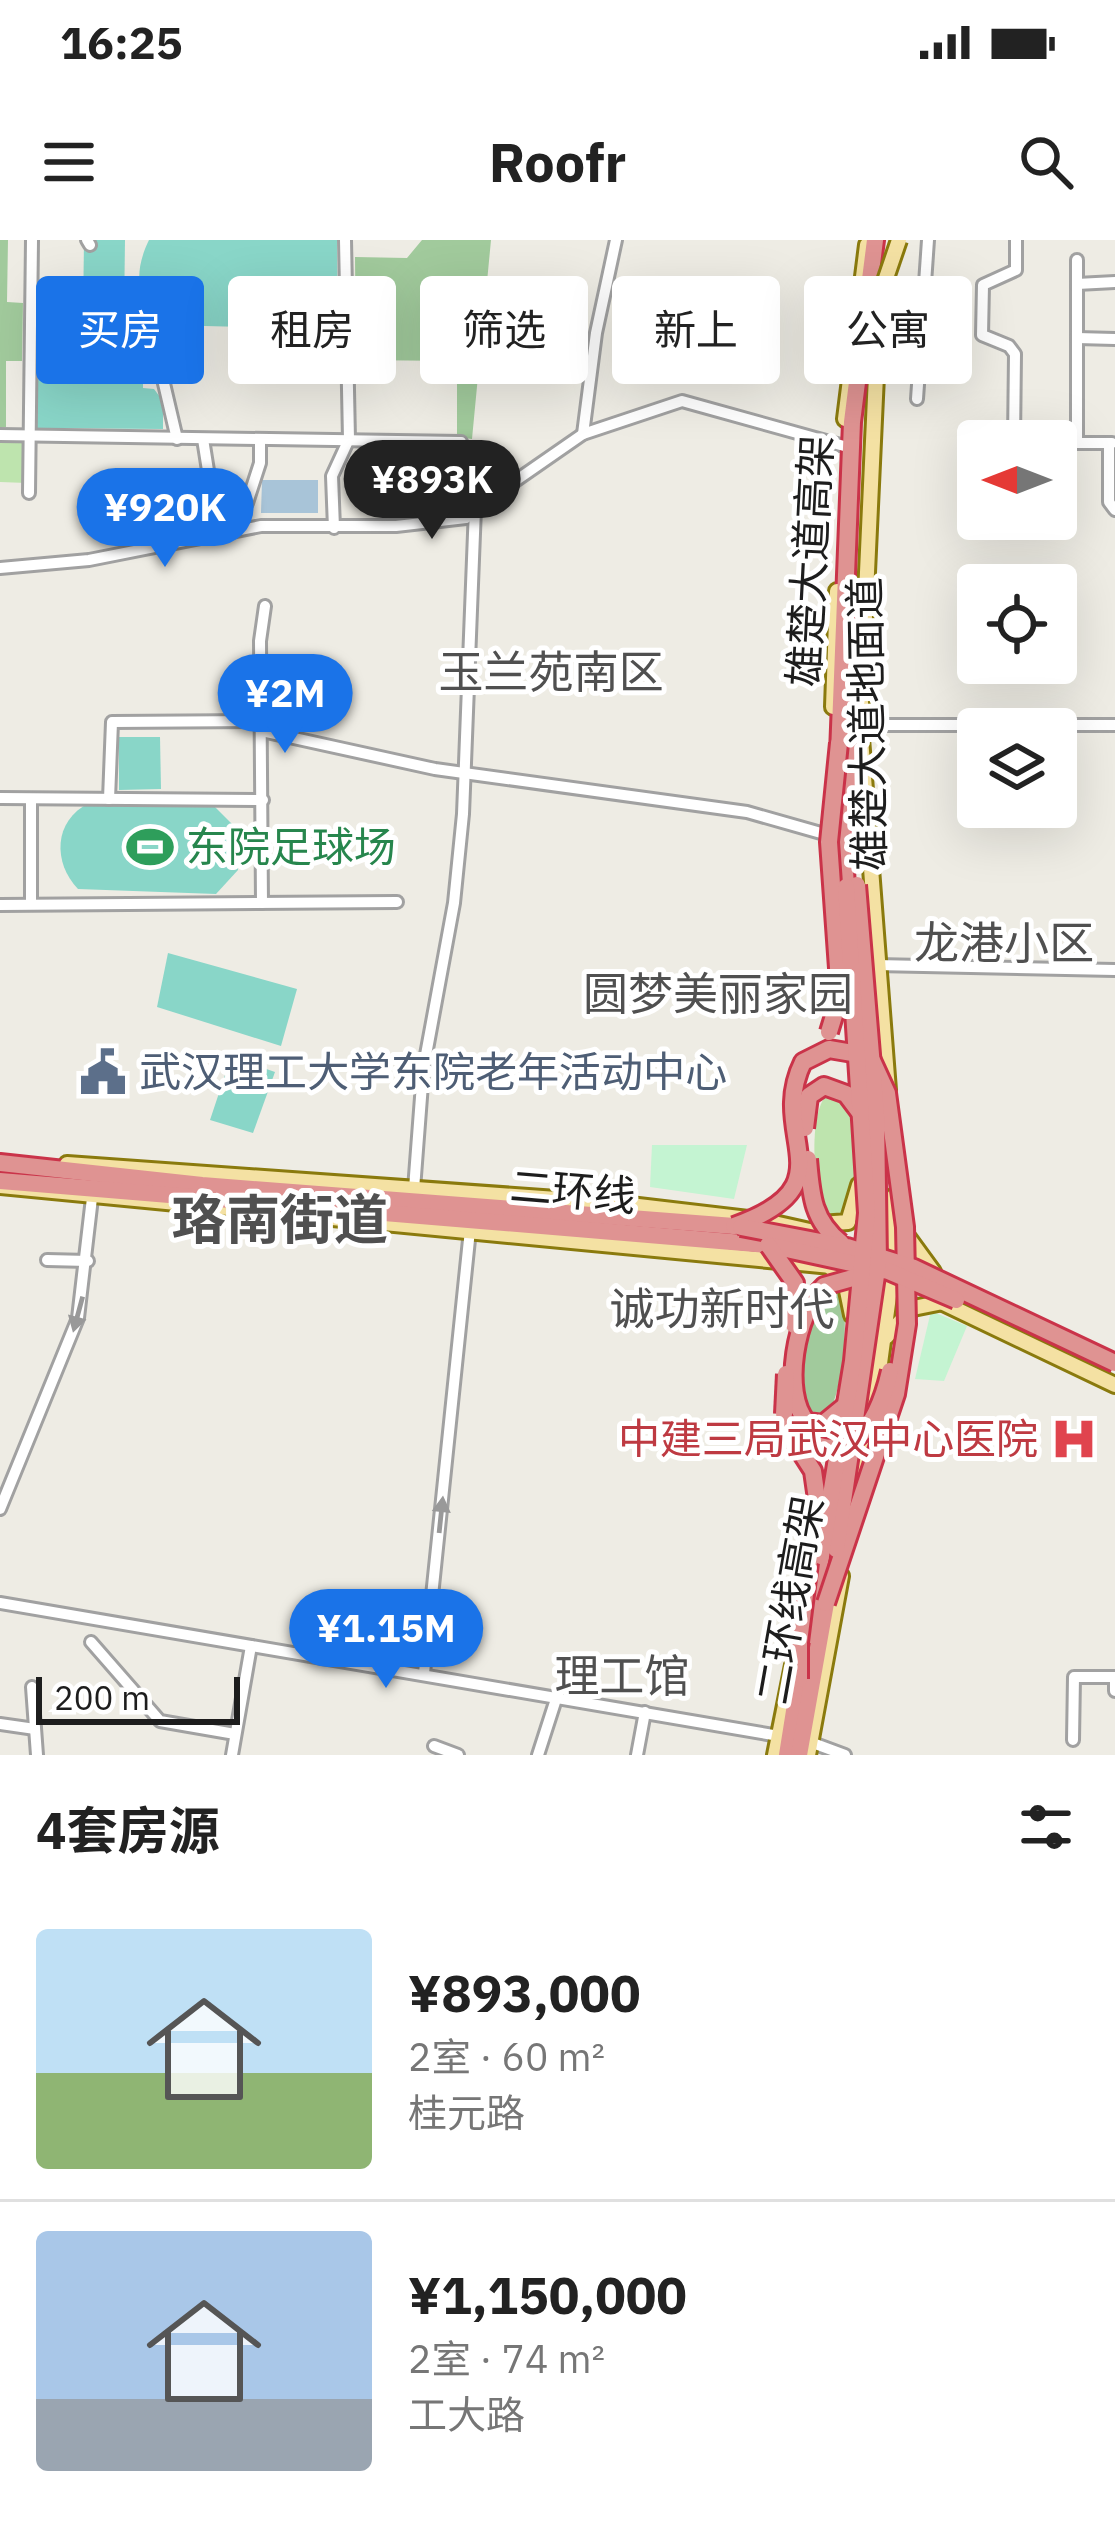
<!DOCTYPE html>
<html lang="zh">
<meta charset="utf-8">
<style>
body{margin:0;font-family:"IBM Plex Sans","Noto Sans SC",sans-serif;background:#f6f6f6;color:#222;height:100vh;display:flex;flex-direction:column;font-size:45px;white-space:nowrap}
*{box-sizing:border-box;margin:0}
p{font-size:39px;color:#767676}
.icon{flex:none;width:66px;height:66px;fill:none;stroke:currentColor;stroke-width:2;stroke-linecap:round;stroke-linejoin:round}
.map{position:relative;height:1515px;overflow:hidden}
.details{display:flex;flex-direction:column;background:#fff;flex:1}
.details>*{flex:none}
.banner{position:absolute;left:36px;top:36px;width:1044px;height:108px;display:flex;gap:24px}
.needle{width:78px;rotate:270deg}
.fabs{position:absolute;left:957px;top:180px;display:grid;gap:24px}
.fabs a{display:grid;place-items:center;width:120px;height:120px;border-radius:12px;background:#fff;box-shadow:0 12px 48px #0002;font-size:60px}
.scale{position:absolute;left:36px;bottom:30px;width:204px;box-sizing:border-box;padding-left:12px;border:6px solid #1d1d1d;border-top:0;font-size:33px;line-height:42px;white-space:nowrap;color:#1d1d1d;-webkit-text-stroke:9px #fff;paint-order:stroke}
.price{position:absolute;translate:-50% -102px;padding:0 27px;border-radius:42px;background:#1a73e8;color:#fff;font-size:39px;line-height:78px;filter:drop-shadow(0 3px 6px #0008)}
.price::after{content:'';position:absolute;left:50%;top:72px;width:36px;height:27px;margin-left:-18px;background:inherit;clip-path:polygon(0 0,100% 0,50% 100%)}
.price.selected{background:#222;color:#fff}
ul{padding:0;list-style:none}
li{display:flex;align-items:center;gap:36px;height:300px;padding:0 36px}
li+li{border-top:3px solid #e0e0e0}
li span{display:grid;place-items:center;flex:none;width:336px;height:240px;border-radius:12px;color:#555}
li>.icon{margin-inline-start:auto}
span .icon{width:144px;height:144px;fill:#fffc;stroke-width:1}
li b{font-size:51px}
h2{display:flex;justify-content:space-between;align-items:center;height:144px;padding:0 36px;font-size:51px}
.tag{padding:0 42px;border-radius:12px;background:#fff;box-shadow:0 12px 48px #0002;font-size:42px;line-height:108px}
.tag.selected{background:#1a73e8;color:#fff}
.status{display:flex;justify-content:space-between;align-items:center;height:84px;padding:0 60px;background:#fff;direction:ltr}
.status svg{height:33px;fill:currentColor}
header{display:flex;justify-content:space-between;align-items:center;height:156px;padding:0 36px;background:#fff;font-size:54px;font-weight:700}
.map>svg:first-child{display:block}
.grass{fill:#bee4ae}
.forest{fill:#a1ca9c}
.park{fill:#c4f4d2}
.pitch{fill:#89d6c8}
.water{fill:#a8c4d8}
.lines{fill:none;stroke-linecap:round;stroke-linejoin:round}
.minor-casing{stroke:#a1a1a1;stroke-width:16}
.major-casing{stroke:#8a7a0d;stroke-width:20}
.highway-casing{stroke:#ca3349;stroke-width:22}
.minor{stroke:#fff;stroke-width:10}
.major{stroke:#f4e1a3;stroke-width:14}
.highway{stroke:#df9392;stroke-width:16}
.major-bridge-casing{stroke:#8a7a0d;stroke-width:20;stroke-linecap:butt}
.highway-bridge-casing{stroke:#ca3349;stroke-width:22;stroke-linecap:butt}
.major-bridge{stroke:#f4e1a3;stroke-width:14}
.highway-bridge{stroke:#df9392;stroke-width:16}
.oneway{fill:#999}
.labels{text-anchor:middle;stroke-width:10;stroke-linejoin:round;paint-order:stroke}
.street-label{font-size:42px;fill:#1d1d1d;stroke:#fff}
.leisure-label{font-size:42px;fill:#27864d;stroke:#fff;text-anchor:start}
.service-label{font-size:42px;fill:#4e5e75;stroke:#fff;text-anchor:start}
.health-label{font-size:42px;fill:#be3a42;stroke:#fff;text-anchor:end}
.neighbourhood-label{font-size:45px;fill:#505050;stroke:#fff}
.district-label{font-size:54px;font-weight:bold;fill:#505050;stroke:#fff}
</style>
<div class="status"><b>16:25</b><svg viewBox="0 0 49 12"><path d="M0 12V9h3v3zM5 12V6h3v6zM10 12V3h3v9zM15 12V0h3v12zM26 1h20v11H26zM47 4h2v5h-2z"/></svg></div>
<header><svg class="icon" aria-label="menu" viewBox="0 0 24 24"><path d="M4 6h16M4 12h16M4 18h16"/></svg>Roofr<svg class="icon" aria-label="search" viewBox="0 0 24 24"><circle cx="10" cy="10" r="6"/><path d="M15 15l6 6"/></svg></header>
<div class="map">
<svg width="1115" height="1515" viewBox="0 0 1115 1515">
<rect width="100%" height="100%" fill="#eeece4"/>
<g class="grass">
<polygon points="0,197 27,198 27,243 0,242"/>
<path d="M830,852L844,860C859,897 859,939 845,975L832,979C812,963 806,867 830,852Z"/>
</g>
<g class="forest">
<polygon points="0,0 8,0 7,62 23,63 22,121 6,121 6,187 0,187"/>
<polygon points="422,0 491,0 472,199 457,197 457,121 356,120 355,17 407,18"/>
<path d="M836,1049L843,1052C847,1088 845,1134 831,1169L818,1176C788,1160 808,1062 836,1049Z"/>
</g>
<g class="park">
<polygon points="652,905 747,905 734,959 650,947"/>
<polygon points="931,1071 967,1086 944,1141 915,1139"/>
</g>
<g class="pitch">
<polygon points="84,0 125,0 124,76 83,76"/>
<path d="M149,0H337L338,89L163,85C136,60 133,33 149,0Z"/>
<polygon points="38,81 130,82 129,132 143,133 143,148 154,149 163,161 163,189 37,188"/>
<polygon points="119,497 160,497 161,549 119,550"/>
<path d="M89,563H211L237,589L238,630L216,654L78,649C53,623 53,581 89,563Z"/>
<polygon points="168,713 297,749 281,806 157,767"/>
<polygon points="231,817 275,832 253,893 210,880"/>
</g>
<polygon class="water" points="262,240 318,240 318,273 261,273"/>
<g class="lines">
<defs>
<g id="minor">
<polyline points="87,0 90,5"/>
<polyline points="1077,20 1077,203"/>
<polyline points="1077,44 1115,42"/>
<polyline points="882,51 923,52"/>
<polyline points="876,91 921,93"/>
<polyline points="1077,98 1115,99"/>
<polyline points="139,118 162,135 177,199"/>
<polyline points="917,159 928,0"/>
<polyline points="583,194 596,93 616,0"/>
<polyline points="0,195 461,202 466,278"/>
<polyline points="203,199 213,262"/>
<polyline points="1014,201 1015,114 1009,106 982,95 983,45 1016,30 1016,0"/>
<polyline points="1056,203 1112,203"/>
<polyline points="1109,203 1109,262 1115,270"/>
<polyline points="29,253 32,0"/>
<polyline points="247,263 260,223 260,201"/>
<polyline points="472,271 583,194 682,161 844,206"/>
<polyline points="334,288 332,236 349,199 345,0"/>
<polyline points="0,328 89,320 261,286 396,286 466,278"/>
<polyline points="860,485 1115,485"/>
<polyline points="262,491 435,529 747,572 835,597"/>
<polyline points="0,558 263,560"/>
<polyline points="31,559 31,664"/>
<polyline points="109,559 112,482 261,481"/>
<polyline points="262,663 260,401 265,366"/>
<polyline points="0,665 397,662"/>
<polyline points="876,725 1115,730"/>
<polyline points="414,949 423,831 454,663 463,574 475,268"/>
<polyline points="47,1020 88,1021"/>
<polyline points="0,1269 78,1078 92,958"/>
<polyline points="0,1363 779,1496"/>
<polyline points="91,1402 160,1481 235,1494"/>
<polyline points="424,1433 470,990"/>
<polyline points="32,1447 37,1515"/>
<polyline points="0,1484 35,1489"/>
<polyline points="1073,1500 1074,1437 1115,1437 1115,1451"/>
<polyline points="810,1502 845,1515"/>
<polyline points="434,1506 458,1515"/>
<polyline points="232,1515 251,1406"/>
<polyline points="538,1515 557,1456"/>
<polyline points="637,1515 645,1472"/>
</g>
<g id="major">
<polyline points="879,70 860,485 888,850"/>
<polyline points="845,179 867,5"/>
<polyline points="833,467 837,351"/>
<polyline points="67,924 613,963 765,981 832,996"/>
<polyline points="0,946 831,1026"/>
<polyline points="821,984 848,982 859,945"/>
<polyline points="906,995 933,1032"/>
<polyline points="829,1026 845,1041 852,1075"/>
<polyline points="937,1060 1115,1145"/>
<polyline points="886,1097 913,1068 943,1062"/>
<polyline points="875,1161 891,1041 894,956"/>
<polyline points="858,1249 871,1182"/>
<polyline points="775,1515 793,1425"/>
<polyline points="808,1515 841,1336"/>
</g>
<g id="highway">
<polyline points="850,496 852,561"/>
<polyline points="839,513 852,182 875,0"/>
<polyline points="840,545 846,647"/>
<polyline points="0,923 202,945 734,986"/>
<polyline points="0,941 768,1005"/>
<polyline points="807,1396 821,1316"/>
<polyline points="787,1515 801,1427"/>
<polyline points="799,1515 826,1363"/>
</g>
</defs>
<use href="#minor" class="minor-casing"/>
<use href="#major" class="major-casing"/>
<use href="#highway" class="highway-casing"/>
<use href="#minor" class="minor"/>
<use href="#major" class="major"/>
<use href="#highway" class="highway"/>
<defs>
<polyline id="major-bridge" points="871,82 899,0"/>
<g id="highway-bridge">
<polyline points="829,792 840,756 829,602 839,503"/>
<polyline points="805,888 809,856 824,846 846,854 861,874"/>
<path d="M808,919C811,954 812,980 841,1003"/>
<path d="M734,986C852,944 766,897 803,822L829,809L870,816L887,853L905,987L907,1084L896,1154L826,1363"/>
<polyline points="741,987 847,1007 914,1028 1115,1123"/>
<polyline points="768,1005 888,1031 956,1060"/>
<polyline points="769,1006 795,1043 794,1085"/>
<path d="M845,1166L823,1184L807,1182C781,1153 796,1072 824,1046L874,1032"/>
<polyline points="784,1174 786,1134"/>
<path d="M788,1187C845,1237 877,1188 890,1131"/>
<polyline points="795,1203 813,1231 817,1259 799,1402 799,1439"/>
<polyline points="836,1309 878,1022 876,875 857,645"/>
<polyline points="821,1316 853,1121 867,973 846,647"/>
</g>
</defs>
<use href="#major-bridge" class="major-bridge-casing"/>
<use href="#highway-bridge" class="highway-bridge-casing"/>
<use href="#major-bridge" class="major-bridge"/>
<use href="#highway-bridge" class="highway-bridge"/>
</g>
<defs><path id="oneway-solid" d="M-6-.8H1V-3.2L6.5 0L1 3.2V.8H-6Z" transform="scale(3)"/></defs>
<g class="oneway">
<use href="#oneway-solid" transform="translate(78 1074) rotate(105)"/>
<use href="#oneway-solid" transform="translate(441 1275) rotate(-84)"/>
</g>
<defs>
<symbol id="stadium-bare" viewBox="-9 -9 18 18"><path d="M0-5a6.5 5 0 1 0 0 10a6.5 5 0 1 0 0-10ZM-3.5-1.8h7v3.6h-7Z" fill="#2e9e5b" stroke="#fff" stroke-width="2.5" paint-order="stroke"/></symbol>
<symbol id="civic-bare" viewBox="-9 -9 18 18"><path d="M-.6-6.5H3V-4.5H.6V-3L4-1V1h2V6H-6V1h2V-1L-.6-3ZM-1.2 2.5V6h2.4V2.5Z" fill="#5c6f8a" stroke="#fff" stroke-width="2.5" paint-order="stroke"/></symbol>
<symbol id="hospital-bare" viewBox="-9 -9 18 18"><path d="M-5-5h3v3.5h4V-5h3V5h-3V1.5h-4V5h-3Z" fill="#e0444e" stroke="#fff" stroke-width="2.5" paint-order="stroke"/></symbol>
</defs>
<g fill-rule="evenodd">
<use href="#stadium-bare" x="117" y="574" width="66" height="66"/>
<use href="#civic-bare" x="70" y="799" width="66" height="66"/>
<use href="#hospital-bare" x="1041" y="1166" width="66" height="66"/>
</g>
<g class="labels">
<g class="street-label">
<text transform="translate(810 321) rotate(-87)" y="15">雄楚大道高架</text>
<text transform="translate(867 484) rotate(-91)" y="15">雄楚大道地面道</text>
<text transform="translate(573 951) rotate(5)" y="15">二环线</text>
<text transform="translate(790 1360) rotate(-80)" y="15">二环线高架</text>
</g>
<g class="leisure-label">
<text x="186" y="622">东院足球场</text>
</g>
<g class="service-label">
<text x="139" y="847">武汉理工大学东院老年活动中心</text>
</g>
<g class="health-label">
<text x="1038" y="1214">中建三局武汉中心医院</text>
</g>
<g class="neighbourhood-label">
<text x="551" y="448">玉兰苑南区</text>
<text x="1004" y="719">龙港小区</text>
<text x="718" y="770">圆梦美丽家园</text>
<text x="722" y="1085">诚功新时代</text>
<text x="622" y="1452">理工馆</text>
</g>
<g class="district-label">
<text x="280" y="999">珞南街道</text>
</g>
</g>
</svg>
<div class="fabs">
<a><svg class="needle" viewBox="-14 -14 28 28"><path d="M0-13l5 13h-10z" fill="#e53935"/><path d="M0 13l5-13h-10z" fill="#767676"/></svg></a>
<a><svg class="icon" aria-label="locate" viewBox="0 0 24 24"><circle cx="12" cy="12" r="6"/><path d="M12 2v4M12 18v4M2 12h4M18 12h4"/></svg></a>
<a><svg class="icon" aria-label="layers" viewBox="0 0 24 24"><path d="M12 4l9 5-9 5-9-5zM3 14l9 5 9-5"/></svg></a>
</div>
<div class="scale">200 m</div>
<b class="price selected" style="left:432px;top:302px">¥893K</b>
<b class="price" style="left:165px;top:330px">¥920K</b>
<b class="price" style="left:285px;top:516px">¥2M</b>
<b class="price" style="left:386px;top:1451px">¥1.15M</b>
<div class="banner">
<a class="tag selected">买房</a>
<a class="tag">租房</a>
<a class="tag">筛选</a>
<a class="tag">新上</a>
<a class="tag">公寓</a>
</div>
</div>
<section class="details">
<h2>4套房源<svg class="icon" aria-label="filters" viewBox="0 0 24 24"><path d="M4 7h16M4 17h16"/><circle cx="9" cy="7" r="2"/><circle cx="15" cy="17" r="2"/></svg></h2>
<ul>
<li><span style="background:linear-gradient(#bfe0f5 60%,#8fb573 0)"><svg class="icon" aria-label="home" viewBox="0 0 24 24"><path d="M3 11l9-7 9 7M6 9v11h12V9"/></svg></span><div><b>¥893,000</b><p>2室 · 60 m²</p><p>桂元路</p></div></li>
<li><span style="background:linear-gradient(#a9c7e8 70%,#9aa5b1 0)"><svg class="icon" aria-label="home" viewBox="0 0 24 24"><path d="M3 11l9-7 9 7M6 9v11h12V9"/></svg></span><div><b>¥1,150,000</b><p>2室 · 74 m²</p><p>工大路</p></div></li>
</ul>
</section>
